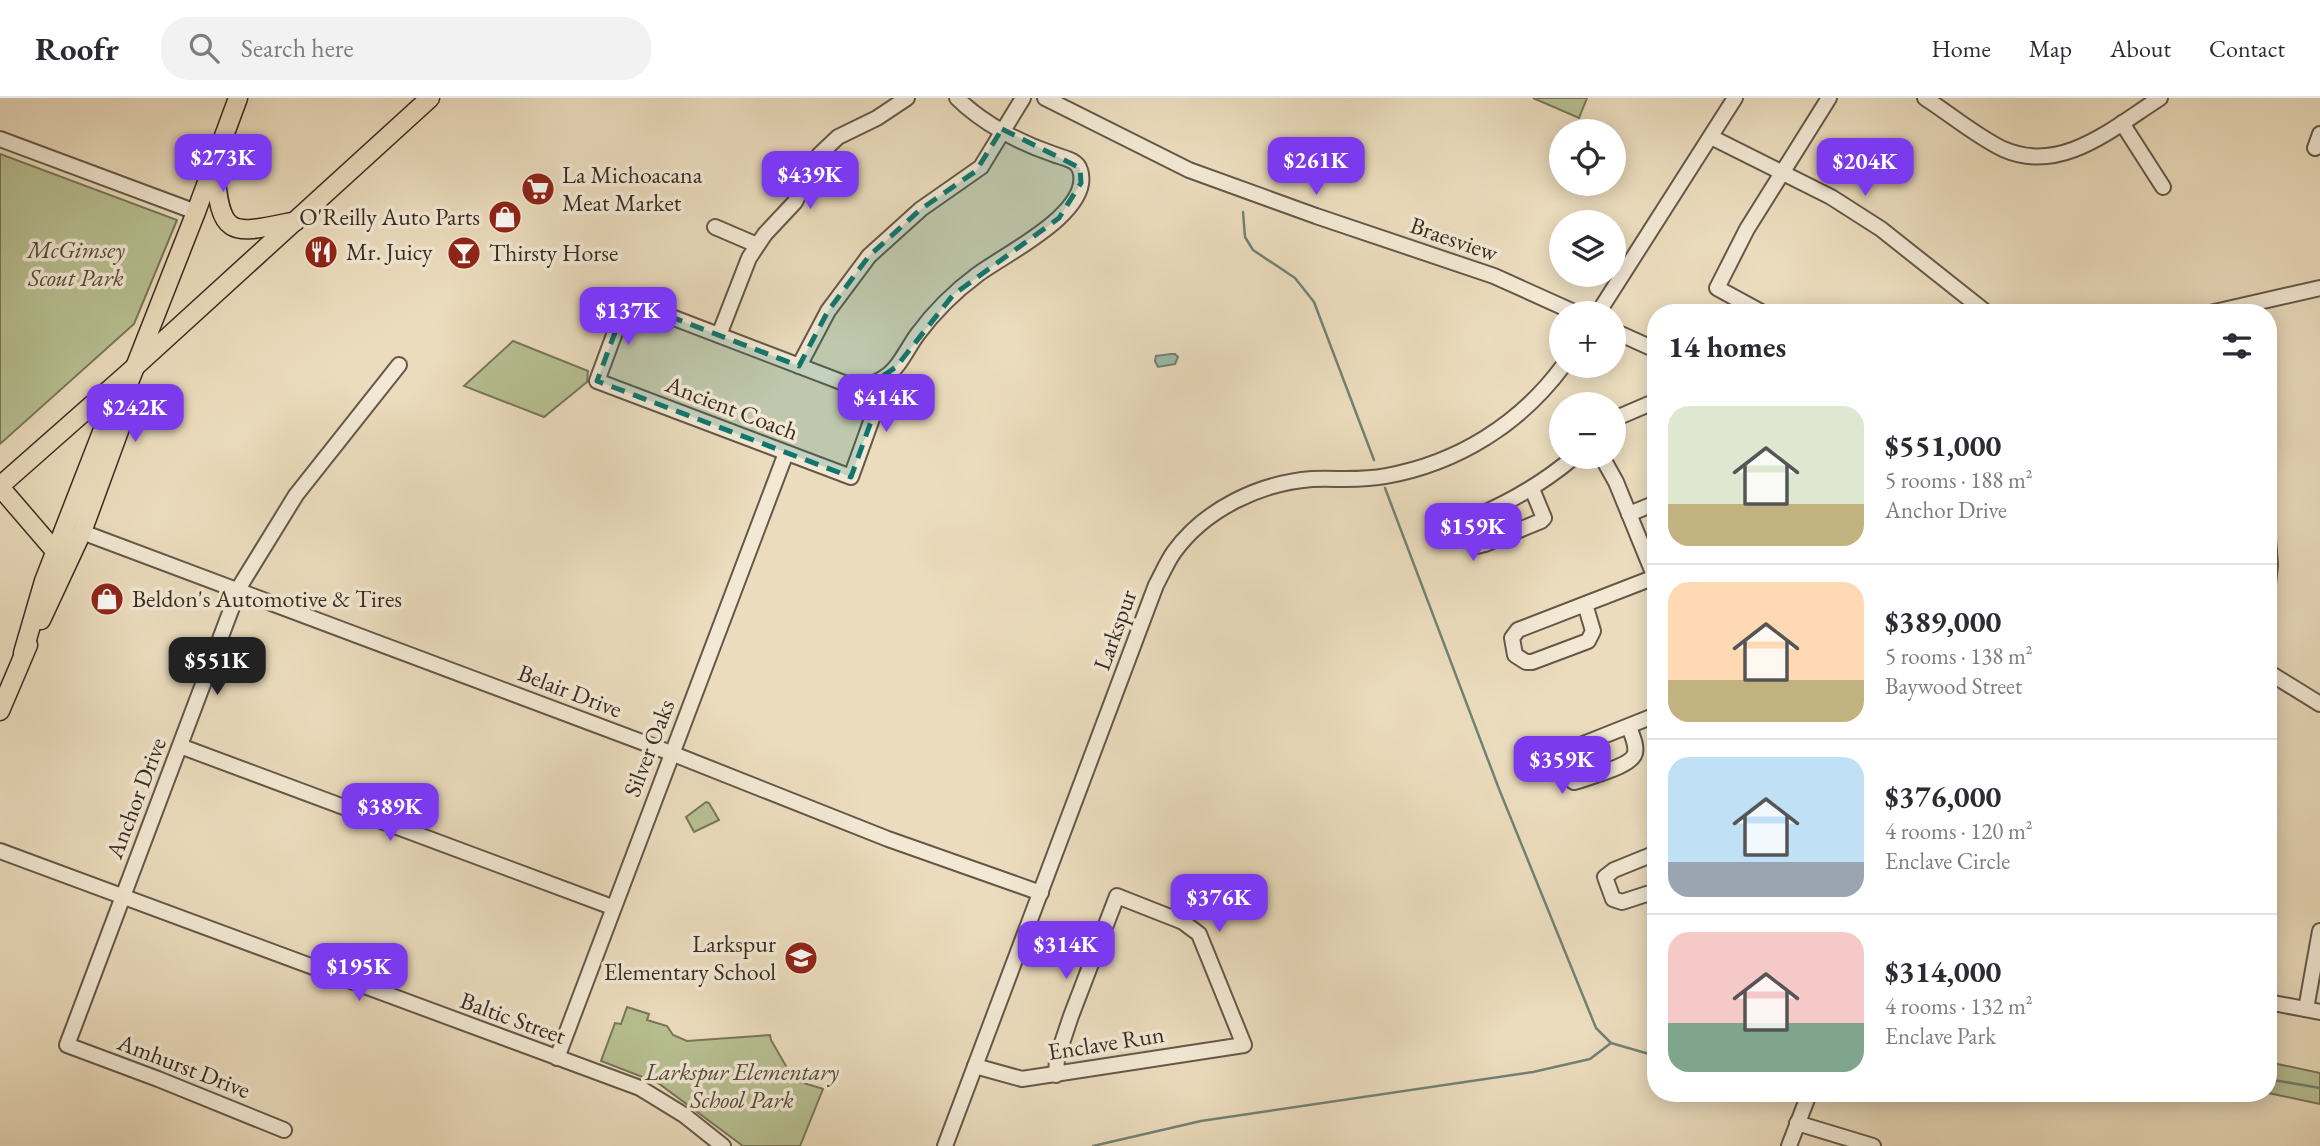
<!DOCTYPE html>
<meta charset="utf-8">
<style>
body{margin:0;font-family:"EB Garamond",serif;background:#f2f2f3;color:#2b2b33;height:100vh;display:flex;flex-direction:column;font-size:26px;white-space:nowrap}
*{box-sizing:border-box;margin:0}
p{font-size:23px;color:#7c7c81}
.icon{flex:none;width:38px;height:38px;fill:none;stroke:currentColor;stroke-width:2;stroke-linecap:round;stroke-linejoin:round}
.map{position:relative;flex:1;overflow:hidden}
.sheet{position:absolute;left:1647px;top:206px;width:630px;height:798px;display:flex;flex-direction:column;background:#fff;border-radius:28px;box-shadow:0 4px 18px #0003}
.sheet>*{flex:none}
.fabs{position:absolute;left:1549px;top:21px;display:grid;gap:14px}
.fabs a{display:grid;place-items:center;width:77px;height:77px;border-radius:50%;background:#fff;box-shadow:0 4px 18px #0003;font-size:35px}
.price{position:absolute;translate:-50% -60px;padding:0 16px;border-radius:14px;background:#7c3aed;color:#fff;font-size:23px;line-height:46px;filter:drop-shadow(0 2px 4px #0008)}
.price::after{content:'';position:absolute;left:50%;top:42px;width:21px;height:16px;margin-left:-10px;background:inherit;clip-path:polygon(0 0,100% 0,50% 100%)}
.price.current{background:#222;color:#fff}
ul{padding:0;list-style:none}
li{display:flex;align-items:center;gap:21px;height:175px;padding:0 21px}
li+li{border-top:2px solid #e1e1e2}
li span{display:grid;place-items:center;flex:none;width:196px;height:140px;border-radius:21px;color:#555}
li>.icon{margin-inline-start:auto}
span .icon{width:84px;height:84px;fill:#fffc;stroke-width:1}
li b{font-size:30px}
h2{display:flex;justify-content:space-between;align-items:center;height:84px;padding:0 21px;font-size:30px}
header{display:flex;align-items:center;gap:42px;box-sizing:border-box;height:98px;padding:0 35px;background:#fff;border-bottom:2px solid #e1e1e2}
header strong{font-size:33px}
nav{display:flex;gap:38px;margin-inline-start:auto;font-size:24px}
.search{width:490px;height:63px;background:#f2f2f3;display:flex;align-items:center;gap:18px;box-sizing:border-box;padding:0 24px;border-radius:28px;color:#7c7c81;font-size:26px}
.map>svg:first-child{display:block}
.green{fill:#b7c092;stroke:#78765a;stroke-width:2}
.water{fill:#99bcab;stroke:#728275;stroke-width:2}
.lines{fill:none;stroke-linecap:round;stroke-linejoin:round}
.stream{stroke:#728275;stroke-width:2.5}
.minor-casing{stroke:#65584a;stroke-width:18}
.major-casing{stroke:#382c23;stroke-width:21}
.minor{stroke:#f2e8d4;stroke-width:14}
.major{stroke:#ebdcbd;stroke-width:18}
.marked{fill:#0f766e;fill-opacity:0.2;stroke:#0f766e;stroke-width:5;stroke-dasharray:14 9;stroke-linejoin:round}
.labels{text-anchor:middle;stroke-width:7;stroke-linejoin:round;paint-order:stroke}
.poi-label{font-size:24px;fill:#382c23;stroke:#f2e8d4;text-anchor:start}
.street-label{font-size:24px;fill:#382c23;stroke:#f2e8d4}
.park-label{font-size:24px;font-style:italic;fill:#514a39;stroke:#f2e8d4}
</style>
<header>
<strong>Roofr</strong>
<div class="search"><svg class="icon" aria-label="search" viewBox="0 0 24 24"><circle cx="10" cy="10" r="6"/><path d="M15 15l6 6"/></svg>Search here</div>
<nav><a>Home</a><a>Map</a><a>About</a><a>Contact</a></nav>
</header>
<div class="map">
<svg width="2320" height="1048" viewBox="0 0 2320 1048">
<rect width="100%" height="100%" fill="#ebdcbd"/>
<filter id="stains"><feTurbulence type="fractalNoise" baseFrequency=".00286" numOctaves="4"/><feColorMatrix values="0 0 0 0 .2 0 0 0 0 .09 0 0 0 0 .02 0 0 0 .5 -.17"/></filter>
<radialGradient id="worn" r=".72"><stop offset=".6" stop-color="#630" stop-opacity="0"/><stop offset="1" stop-color="#630" stop-opacity=".3"/></radialGradient>
<g class="green">
<polygon points="1533,0 1587,0 1579,20"/>
<polygon points="0,56 177,122 134,226 0,346"/>
<polygon points="513,243 588,273 587,284 544,319 464,288"/>
<polygon points="706,704 709,705 719,722 694,734 686,719"/>
<polygon points="627,909 649,916 647,922 667,928 673,937 687,943 770,937 771,942 794,982 823,991 800,1048 743,1048 658,985 601,963 615,925 621,926"/>
<polygon points="2268,964 2320,975 2320,1006 2268,995"/>
</g>
<polygon class="water" points="1171,256 1175,256 1178,259 1175,266 1158,269 1155,263 1156,258"/>
<g class="lines">
<g class="stream">
<polyline points="1243,114 1245,139 1253,152 1295,180 1314,204 1374,362"/>
<polyline points="1385,390 1499,691 1596,930 1611,945 1656,958"/>
<polyline points="2268,981 2320,990"/>
<polyline points="1093,1048 1201,1023 1533,974 1590,961 1611,945"/>
</g>
<defs>
<g id="minor">
<polyline points="1045,0 1189,72 1316,118 1494,178 1576,215"/>
<path d="M1925,0C1950,16 1976,38 2003,51C2061,77 2113,30 2160,0"/>
<polyline points="2122,25 2163,89"/>
<polyline points="1711,39 1831,99 1881,131 1987,215"/>
<polyline points="0,41 196,114"/>
<polyline points="2315,50 2320,36"/>
<polyline points="715,129 757,147"/>
<polyline points="1598,215 1735,0"/>
<polyline points="1763,215 1717,190 1747,131 1829,0"/>
<polyline points="2210,215 2320,190"/>
<polyline points="1614,233 1656,252"/>
<polyline points="719,237 749,160 765,136 795,104 819,57 838,39 877,20 907,0"/>
<polyline points="799,268 828,213 869,158 921,111 981,69 1023,0"/>
<path d="M870,287L873,318L851,379L597,283L627,202L844,285C859,289 871,289 885,279C899,270 907,251 917,237C934,214 954,194 977,177C1003,157 1094,114 1080,72C1077,61 1062,60 1053,56C1020,45 982,25 957,0"/>
<polyline points="1614,321 1656,303"/>
<polyline points="1602,359 1616,384 1656,482"/>
<path d="M1532,391L1544,420L1541,423L1485,446L1477,448C1469,443 1467,433 1467,424L1470,421C1509,405 1542,386 1574,359"/>
<polyline points="1629,416 1656,405"/>
<polyline points="82,434 671,655 888,741 1041,795"/>
<polyline points="2268,441 2270,467 2268,486"/>
<polyline points="1585,506 1593,533 1588,543 1532,564 1526,564 1515,557 1512,540 1518,532 1655,479"/>
<polyline points="2268,574 2320,606"/>
<path d="M1629,628C1631,636 1637,646 1635,655C1632,668 1594,677 1581,682L1574,684L1565,678L1559,663L1563,654L1656,617"/>
<polyline points="180,648 612,809"/>
<polyline points="0,753 640,990 684,1017 723,1048"/>
<polyline points="1656,755 1614,772 1605,779 1613,801 1622,804 1656,793"/>
<polyline points="2268,904 2320,914"/>
<polyline points="2306,911 2320,833"/>
<polyline points="557,960 786,355"/>
<polyline points="975,968 1022,981 1244,947 1199,836 1183,824 1117,798 1071,918 1057,960 1056,977"/>
<polyline points="1797,1025 1873,1048"/>
<polyline points="284,1032 158,981 67,947 240,488 296,397 399,267"/>
<path d="M945,1048L1156,487C1162,476 1167,464 1174,454C1205,411 1260,385 1312,381C1337,380 1361,383 1386,378C1458,365 1520,326 1563,268"/>
<polyline points="1789,1048 1809,996"/>
</g>
<g id="major">
<path d="M215,70C220,143 232,136 296,123"/>
<polyline points="0,388 136,268 430,0"/>
<polyline points="0,389 55,453"/>
<polyline points="41,522 82,434 123,322 124,301"/>
<polyline points="23,555 44,483 102,334 124,297 196,114 238,0"/>
<polyline points="0,613 28,547"/>
</g>
</defs>
<use href="#minor" class="minor-casing"/>
<use href="#major" class="major-casing"/>
<use href="#minor" class="minor"/>
<use href="#major" class="major"/>
</g>
<path class="marked" d="M1002,31L1080,70L1081,85L1059,120L953,197L896,269L870,287L873,318L851,379L597,283L627,202L799,268L828,213L869,158L921,111L976,73Z"/>
<defs>
<symbol id="supermarket-disc" viewBox="-11 -11 22 22"><circle r="9.5" fill="#8f2418" stroke="#f2e8d4"/><path d="M-6-5.5h2.5l.6 2H6L4.5 2H-2.5L-4.4-4H-6ZM-1.5 3.2a1.3 1.3 0 1 0 .1 0ZM3 3.2a1.3 1.3 0 1 0 .1 0Z" fill="#fff"/></symbol>
<symbol id="shop-disc" viewBox="-11 -11 22 22"><circle r="9.5" fill="#8f2418" stroke="#f2e8d4"/><path d="M-5-2.5h2.3a2.7 3.5 0 0 1 5.4 0H5L5.5 6h-11ZM-1.5-2.5h3a1.5 2.3 0 0 0-3 0Z" fill="#fff"/></symbol>
<symbol id="restaurant-disc" viewBox="-11 -11 22 22"><circle r="9.5" fill="#8f2418" stroke="#f2e8d4"/><path d="M-5-6h1v4h1v-4h1v4h1v-4h1v5L-1.5 .5V6h-2V.5L-5-1ZM5-6V6H3V1.5H1.5Q1.5-4 5-6Z" fill="#fff"/></symbol>
<symbol id="bar-disc" viewBox="-11 -11 22 22"><circle r="9.5" fill="#8f2418" stroke="#f2e8d4"/><path d="M-6-5H6L.8 .8V4.5H3.5V6h-7V4.5H-.8V.8Z" fill="#fff"/></symbol>
<symbol id="school-disc" viewBox="-11 -11 22 22"><circle r="9.5" fill="#8f2418" stroke="#f2e8d4"/><path d="M0-5L7-2L0 1L-7-2ZM-4 1L0 2.5L4 1V4Q0 6-4 4Z" fill="#fff"/></symbol>
</defs>
<g fill-rule="evenodd">
<use href="#supermarket-disc" x="519" y="72" width="38" height="38"/>
<use href="#shop-disc" x="486" y="100" width="38" height="38"/>
<use href="#restaurant-disc" x="302" y="135" width="38" height="38"/>
<use href="#bar-disc" x="445" y="136" width="38" height="38"/>
<use href="#shop-disc" x="88" y="482" width="38" height="38"/>
<use href="#school-disc" x="782" y="841" width="38" height="38"/>
</g>
<g class="labels">
<g class="poi-label">
<text x="562" y="85">La Michoacana<tspan x="562" dy="28">Meat Market</tspan></text>
<text x="480" y="127" text-anchor="end">O'Reilly Auto Parts</text>
<text x="346" y="162">Mr. Juicy</text>
<text x="489" y="163">Thirsty Horse</text>
<text x="132" y="509">Beldon's Automotive &amp; Tires</text>
<text x="776" y="854" text-anchor="end">Larkspur<tspan x="776" dy="28">Elementary School</tspan></text>
</g>
<g class="street-label">
<text transform="translate(1454 141) rotate(19)" y="8">Braesview</text>
<text transform="translate(732 310) rotate(21)" y="8">Ancient Coach</text>
<text transform="translate(1115 532) rotate(-70)" y="8">Larkspur</text>
<text transform="translate(570 593) rotate(21)" y="8">Belair Drive</text>
<text transform="translate(649 650) rotate(-69)" y="8">Silver Oaks</text>
<text transform="translate(136 700) rotate(-69)" y="8">Anchor Drive</text>
<text transform="translate(513 920) rotate(20)" y="8">Baltic Street</text>
<text transform="translate(1106 945) rotate(-9)" y="8">Enclave Run</text>
<text transform="translate(184 968) rotate(21)" y="8">Amhurst Drive</text>
</g>
<g class="park-label">
<text x="76" y="160">McGimsey<tspan x="76" dy="28">Scout Park</tspan></text>
<text x="742" y="982">Larkspur Elementary<tspan x="742" dy="28">School Park</tspan></text>
</g>
</g>
<rect width="100%" height="100%" filter="url(#stains)"/>
<rect width="100%" height="100%" fill="url(#worn)"/>
</svg>
<div class="fabs">
<a><svg class="icon" aria-label="locate" viewBox="0 0 24 24"><circle cx="12" cy="12" r="6"/><path d="M12 2v4M12 18v4M2 12h4M18 12h4"/></svg></a>
<a><svg class="icon" aria-label="layers" viewBox="0 0 24 24"><path d="M12 4l9 5-9 5-9-5zM3 14l9 5 9-5"/></svg></a>
<a>+</a>
<a>−</a>
</div>
<b class="price" style="left:223px;top:96px">$273K</b>
<b class="price" style="left:1316px;top:99px">$261K</b>
<b class="price" style="left:1865px;top:100px">$204K</b>
<b class="price" style="left:810px;top:113px">$439K</b>
<b class="price" style="left:628px;top:249px">$137K</b>
<b class="price" style="left:886px;top:336px">$414K</b>
<b class="price" style="left:135px;top:346px">$242K</b>
<b class="price" style="left:1473px;top:465px">$159K</b>
<b class="price current" style="left:217px;top:599px">$551K</b>
<b class="price" style="left:1562px;top:698px">$359K</b>
<b class="price" style="left:390px;top:745px">$389K</b>
<b class="price" style="left:1219px;top:836px">$376K</b>
<b class="price" style="left:1066px;top:883px">$314K</b>
<b class="price" style="left:359px;top:905px">$195K</b>
<section class="sheet">
<h2>14 homes<svg class="icon" aria-label="filters" viewBox="0 0 24 24"><path d="M4 7h16M4 17h16"/><circle cx="9" cy="7" r="2"/><circle cx="15" cy="17" r="2"/></svg></h2>
<ul>
<li><span style="background:linear-gradient(#dfe7d0 70%,#c2b280 0)"><svg class="icon" aria-label="home" viewBox="0 0 24 24"><path d="M3 11l9-7 9 7M6 9v11h12V9"/></svg></span><div><b>$551,000</b><p>5 rooms · 188 m²</p><p>Anchor Drive</p></div></li>
<li><span style="background:linear-gradient(#ffd9b3 70%,#c2b280 0)"><svg class="icon" aria-label="home" viewBox="0 0 24 24"><path d="M3 11l9-7 9 7M6 9v11h12V9"/></svg></span><div><b>$389,000</b><p>5 rooms · 138 m²</p><p>Baywood Street</p></div></li>
<li><span style="background:linear-gradient(#bfe0f5 75%,#9aa5b1 0)"><svg class="icon" aria-label="home" viewBox="0 0 24 24"><path d="M3 11l9-7 9 7M6 9v11h12V9"/></svg></span><div><b>$376,000</b><p>4 rooms · 120 m²</p><p>Enclave Circle</p></div></li>
<li><span style="background:linear-gradient(#f6c9c9 65%,#7fa58c 0)"><svg class="icon" aria-label="home" viewBox="0 0 24 24"><path d="M3 11l9-7 9 7M6 9v11h12V9"/></svg></span><div><b>$314,000</b><p>4 rooms · 132 m²</p><p>Enclave Park</p></div></li>
</ul>
</section>
</div>
